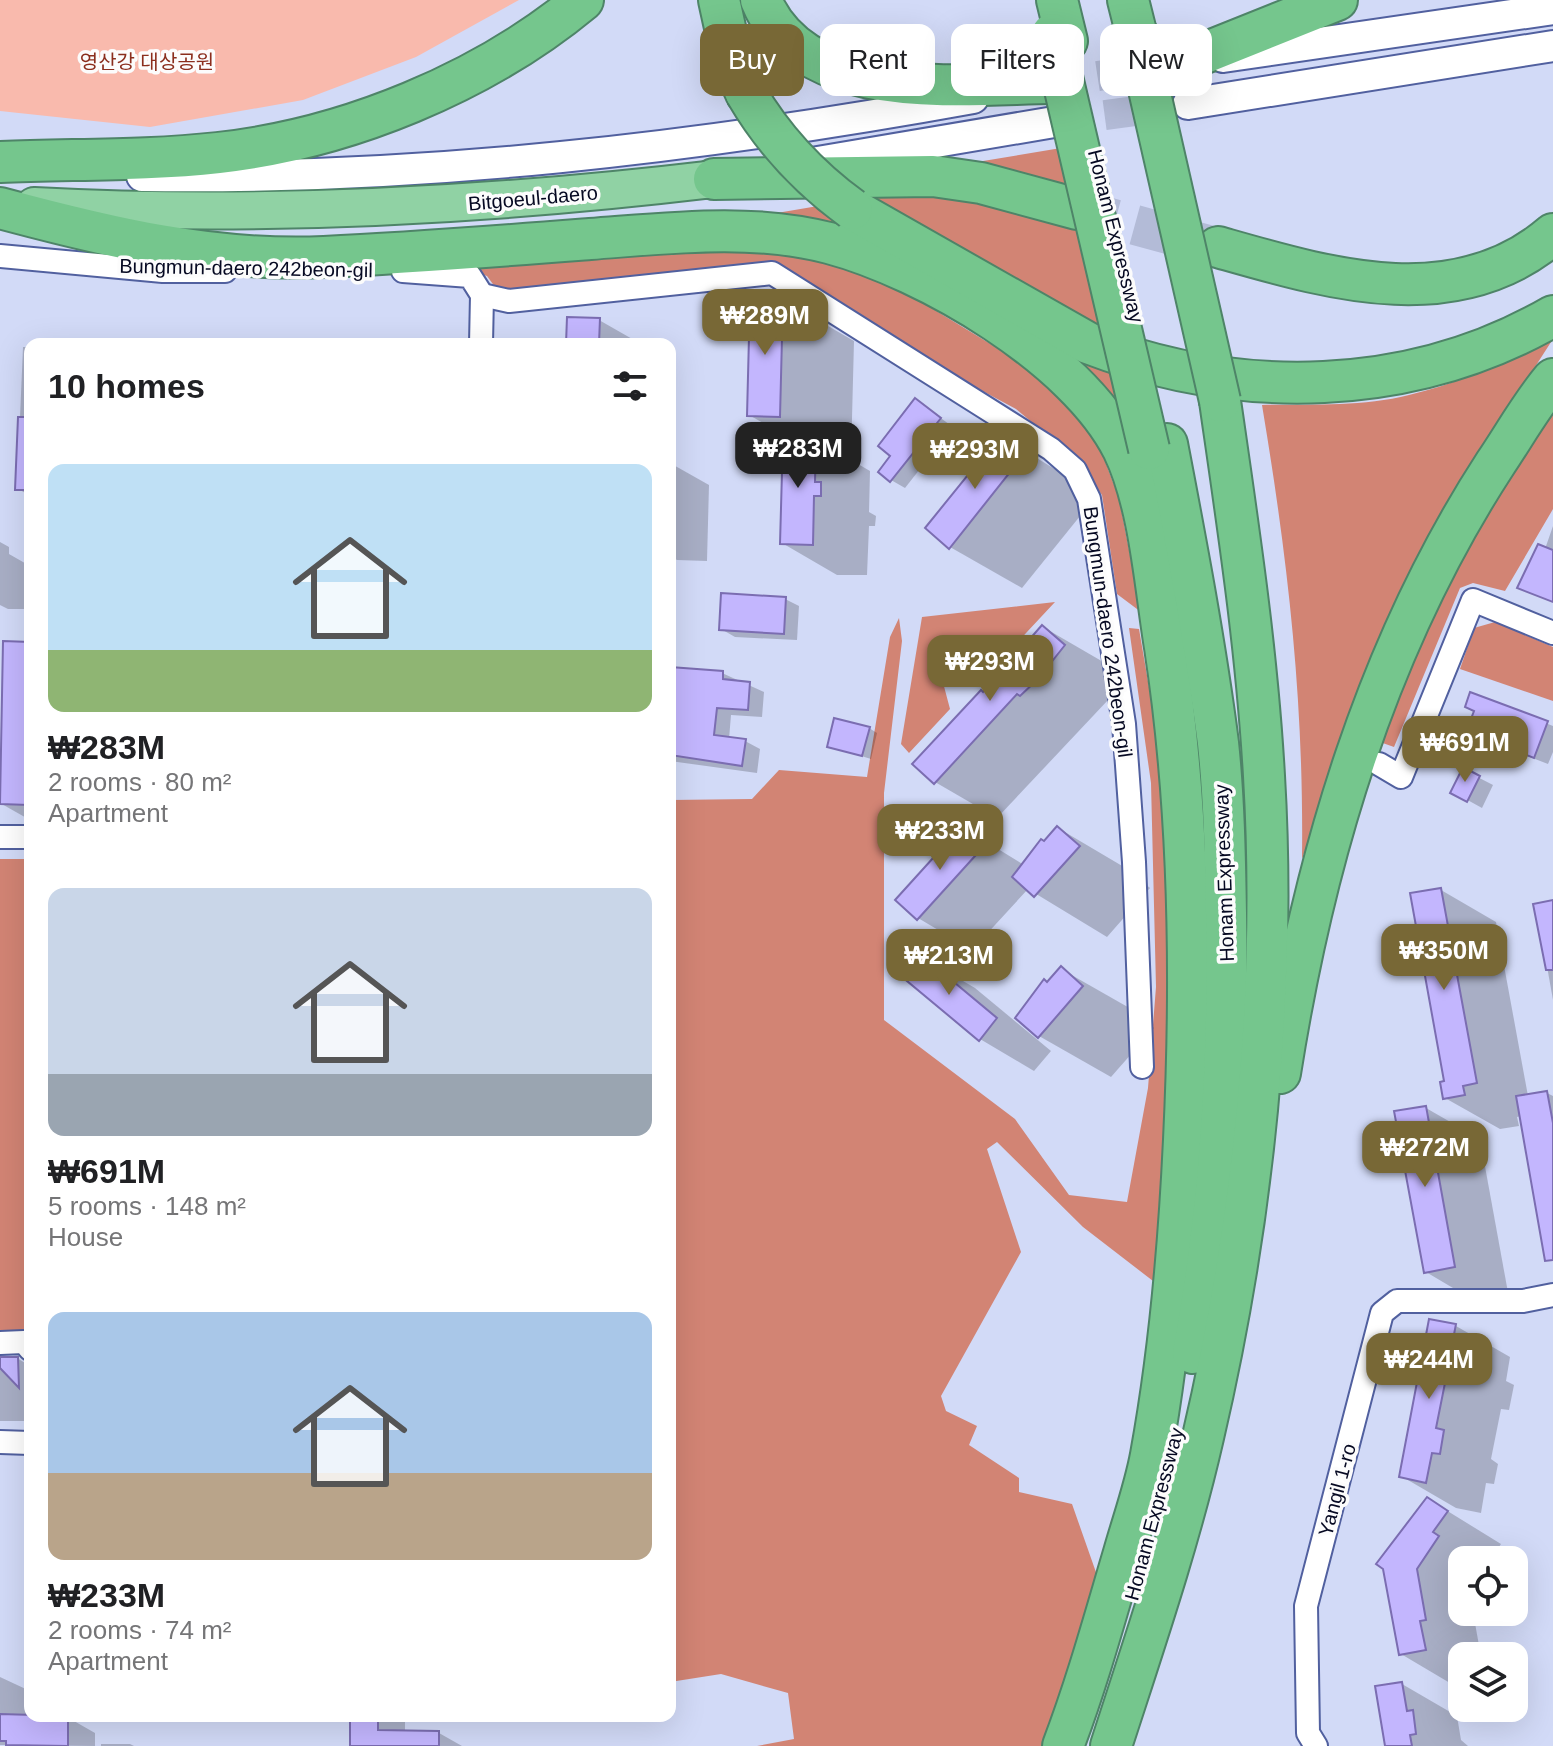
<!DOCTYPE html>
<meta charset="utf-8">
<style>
body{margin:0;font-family:Arial,"Noto Sans KR",sans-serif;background:#f2f2f2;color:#202124;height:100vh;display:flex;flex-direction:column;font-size:30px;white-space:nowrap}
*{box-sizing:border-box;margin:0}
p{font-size:26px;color:#757577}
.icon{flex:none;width:44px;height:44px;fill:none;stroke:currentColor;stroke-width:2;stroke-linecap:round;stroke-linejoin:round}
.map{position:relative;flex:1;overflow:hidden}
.details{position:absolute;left:24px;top:338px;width:652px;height:1384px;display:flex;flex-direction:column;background:#fff;border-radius:16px;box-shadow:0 8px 32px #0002}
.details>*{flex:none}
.top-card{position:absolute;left:700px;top:24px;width:732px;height:72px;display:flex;gap:16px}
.fabs{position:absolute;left:1448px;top:1546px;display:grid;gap:16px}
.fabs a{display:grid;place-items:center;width:80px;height:80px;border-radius:16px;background:#fff;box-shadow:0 8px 32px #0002;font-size:40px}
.price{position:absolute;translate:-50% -68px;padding:0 18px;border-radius:16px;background:#786836;color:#fff;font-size:26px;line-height:52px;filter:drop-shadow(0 2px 4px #0008)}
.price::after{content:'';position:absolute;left:50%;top:48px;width:24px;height:18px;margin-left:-12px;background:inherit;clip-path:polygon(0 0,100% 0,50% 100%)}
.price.active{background:#222;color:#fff}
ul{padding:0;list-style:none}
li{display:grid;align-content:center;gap:16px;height:424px;padding:0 24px}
li span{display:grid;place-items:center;height:248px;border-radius:16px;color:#555}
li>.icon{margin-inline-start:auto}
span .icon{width:144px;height:144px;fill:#fffc;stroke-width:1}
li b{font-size:34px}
h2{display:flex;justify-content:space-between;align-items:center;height:96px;padding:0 24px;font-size:34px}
.tag{padding:0 28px;border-radius:16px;background:#fff;box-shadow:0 8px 32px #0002;font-size:28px;line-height:72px}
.tag.active{background:#786836;color:#fff}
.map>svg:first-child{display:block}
.green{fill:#f9baad}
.forest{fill:#d28474}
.shadow{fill:#0003}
.building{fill:#c3b6fe;stroke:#7b6db1;stroke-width:2}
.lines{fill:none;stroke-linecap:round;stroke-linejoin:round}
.secondary-tunnel{stroke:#b3bbd7;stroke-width:30;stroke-dasharray:30 15;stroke-linecap:butt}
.motorway-tunnel{stroke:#b3bbd7;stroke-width:40;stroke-dasharray:40 20;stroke-linecap:butt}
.minor-casing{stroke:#51609f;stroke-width:26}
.secondary-casing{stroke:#51609f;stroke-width:34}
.trunk-casing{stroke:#4e8468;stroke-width:40}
.motorway-casing{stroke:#4e8468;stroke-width:44}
.minor{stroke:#fff;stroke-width:22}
.secondary{stroke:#fff;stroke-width:30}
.trunk{stroke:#90d2a4;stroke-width:36}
.motorway{stroke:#75c68d;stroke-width:40}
.motorway-bridge-casing{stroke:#4e8468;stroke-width:44;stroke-linecap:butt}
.motorway-bridge{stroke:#75c68d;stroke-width:40}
.labels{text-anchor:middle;stroke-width:7;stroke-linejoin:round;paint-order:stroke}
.park-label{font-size:20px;fill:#8b2e1d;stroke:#fcfcfc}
.street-label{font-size:20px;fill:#060922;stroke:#fcfcfc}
</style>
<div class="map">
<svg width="1553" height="1746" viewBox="0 0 1553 1746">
<rect width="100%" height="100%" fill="#d2daf7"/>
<polygon class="green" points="0,0 519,0 416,57 303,100 150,127 0,111"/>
<g class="forest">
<polygon points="1073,146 1085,198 971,163"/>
<polygon points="922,192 1075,220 1101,330 868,203 878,196"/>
<polygon points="818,206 889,252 771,214"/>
<polygon points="756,242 811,252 920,301 1035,371 1097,440 1119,498 1141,612 1117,594 1102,495 1076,459 1016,409 895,344 774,263 498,291 487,276 470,271 467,259"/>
<path d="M1553,339L1506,412L1371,663L1302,859C1304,700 1288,561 1262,405C1310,404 1362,407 1409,395C1460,383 1506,362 1553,339Z"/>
<polygon points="1050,346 1114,367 1133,449"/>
<polygon points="1553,401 1553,509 1505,591 1473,583 1460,588 1394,747 1377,741 1416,642 1488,502"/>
<polygon points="1055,602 985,677 950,645 941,675 950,709 909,753 901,744 922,617"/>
<polygon points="899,618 902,641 884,793 884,1020 1015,1119 1069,1195 1127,1202 1148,1088 1156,987 1151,783 1129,628 1139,629 1156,728 1181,982 1166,1291 1083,1227 997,1142 987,1149 1021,1252 941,1396 946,1411 977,1426 969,1445 1019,1478 1019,1492 1072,1504 1098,1578 1042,1746 757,1746 794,1739 788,1693 721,1674 670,1682 670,800 752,799 779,770 867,777 890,637"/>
<polygon points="1495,622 1553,647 1553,701 1460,669 1474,628"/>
<polygon points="0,859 30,859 30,1335 0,1334"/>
</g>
<g class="shadow">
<polygon points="783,300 854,341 851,457 846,457 870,471 869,512 876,516 875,526 869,526 867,575 837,575 782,543 790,438 749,415"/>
<polygon points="599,320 641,344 568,344"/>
<polygon points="23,347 30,347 30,496 17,488"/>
<polygon points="916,400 953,427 905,488 891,480 893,456"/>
<polygon points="1001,436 1097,495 1022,588 950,547"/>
<polygon points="670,463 709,485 707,561 677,560 670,556"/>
<polygon points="1553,526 1553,602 1519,588 1526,569 1530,571 1545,549"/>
<polygon points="0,542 9,547 9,554 30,566 30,609 8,609 0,605"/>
<polygon points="785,599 799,606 797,640 735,637 721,629"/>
<polygon points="1043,627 1105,663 1125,682 997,818 935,782 984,694"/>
<polygon points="4,643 30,644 30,820 0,803"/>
<polygon points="670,669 722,673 764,692 762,717 731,715 729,739 745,741 760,749 757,773 670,761"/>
<polygon points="1472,694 1553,726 1553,752 1548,764 1504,747 1503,752 1466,736 1476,711"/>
<polygon points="869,728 877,733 871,759 829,746"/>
<polygon points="1464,770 1493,785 1482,808 1453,792"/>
<polygon points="964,828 1024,865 1058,828 1129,870 1150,888 1107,937 1028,889 972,950 918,918"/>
<polygon points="1441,890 1496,922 1528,1096 1547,1093 1553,1096 1553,1247 1521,1116 1517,1117 1519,1126 1500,1129 1445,1098"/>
<polygon points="1553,902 1553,1000 1536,905"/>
<polygon points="920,956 975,988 1051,1051 1034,1071 980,1039"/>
<polygon points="1061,969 1133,1010 1154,1028 1111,1077 1039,1036 1048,984"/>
<polygon points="1426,1108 1480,1139 1509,1298 1480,1304 1426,1272"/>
<polygon points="1456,1326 1510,1357 1506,1381 1514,1385 1509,1410 1501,1409 1491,1459 1498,1464 1494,1484 1486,1483 1481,1513 1456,1508 1401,1476"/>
<polygon points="0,1357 17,1358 30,1366 26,1421 0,1421"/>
<polygon points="1428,1499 1501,1544 1490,1560 1462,1560 1462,1612 1473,1612 1480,1651 1474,1652 1475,1656 1462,1656 1462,1685 1455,1686 1401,1654"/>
<polygon points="0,1677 30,1691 30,1716 67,1717 95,1733 95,1746 0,1745"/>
<polygon points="1402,1684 1457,1716 1461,1740 1468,1746 1387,1746"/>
<polygon points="352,1716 405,1716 405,1732 439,1733 462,1746 352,1746"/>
<polygon points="101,1744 130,1744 134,1746 101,1746"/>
</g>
<g class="building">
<polygon points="750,297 783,298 780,417 747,416"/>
<polygon points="567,317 600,318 599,344 566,344"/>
<polygon points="915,398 941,418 890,482 878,472 890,456 878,446"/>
<polygon points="18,417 30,417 30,490 15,490"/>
<polygon points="1001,434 1026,452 949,549 925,528"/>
<polygon points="783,436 816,437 815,482 821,482 821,496 814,496 813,545 780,544"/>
<polygon points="1538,544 1553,550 1553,602 1517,588"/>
<polygon points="721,593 786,597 784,634 719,630"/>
<polygon points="1042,625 1065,645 1038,679 1020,696 1017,694 934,784 912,764 981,690 983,692 1026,638 1029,640"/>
<polygon points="3,641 30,642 29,805 0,804"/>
<polygon points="670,667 723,671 723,679 750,682 748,710 717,708 714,735 746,739 742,766 670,755"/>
<polygon points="1470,692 1548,721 1534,758 1491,741 1489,746 1464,737 1474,711 1465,707"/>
<polygon points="834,718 870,727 862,756 827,747"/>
<polygon points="1463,767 1480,776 1467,802 1450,793"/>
<polygon points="963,825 985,845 917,920 895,900"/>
<polygon points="1057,826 1080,846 1034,897 1012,877 1041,839 1044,841"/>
<polygon points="1441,888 1477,1083 1463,1086 1465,1095 1443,1099 1440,1082 1444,1081 1410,893"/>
<polygon points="1553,900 1553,970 1546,970 1533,904"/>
<polygon points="919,953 997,1018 979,1041 901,976"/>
<polygon points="1061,966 1083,986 1038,1038 1015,1018 1044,979 1047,982"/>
<polygon points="1547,1091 1553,1123 1553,1260 1545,1261 1516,1096"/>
<polygon points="1426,1106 1455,1267 1424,1273 1394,1111"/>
<polygon points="1429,1319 1456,1324 1451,1350 1460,1352 1454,1380 1446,1378 1436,1428 1444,1430 1440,1454 1432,1453 1426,1483 1399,1477"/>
<polygon points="0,1357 18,1357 19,1388 0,1368"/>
<polygon points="1427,1497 1448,1511 1433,1532 1439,1536 1417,1569 1426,1620 1420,1621 1426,1650 1399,1655 1383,1569 1376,1564"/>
<polygon points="1402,1682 1407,1711 1413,1710 1416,1734 1410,1735 1412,1746 1385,1746 1375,1686"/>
<polygon points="0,1714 68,1716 68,1746 6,1745 6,1741 0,1741"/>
<polygon points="350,1716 378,1716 378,1730 439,1731 439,1746 350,1746"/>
</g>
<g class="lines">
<g class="secondary-tunnel">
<polyline points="1053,83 1163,66"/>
<polyline points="1060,121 1173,106"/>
</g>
<polyline class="motorway-tunnel" points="1077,209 1212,246"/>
<defs>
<g id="minor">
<polyline points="0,256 163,271 225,271"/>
<polyline points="403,271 470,276 482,295 481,344"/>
<polyline points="482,295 509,301 772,273 1051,449 1075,470 1089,499 1124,724 1134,862 1142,1067"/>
<polyline points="1379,764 1401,777 1473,600 1553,633"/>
<polyline points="0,837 30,837"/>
<polyline points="0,1343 24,1342 30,1349"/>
<polyline points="0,1442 30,1443"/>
<polyline points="1316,1746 1308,1733 1306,1606 1382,1313 1397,1301 1523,1301 1553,1295"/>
</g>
<g id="secondary">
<polyline points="1223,57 1553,9"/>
<polyline points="1188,104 1553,46"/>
<polyline points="806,164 1060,121"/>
<path d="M142,176C422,180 697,148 973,98"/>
</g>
<path id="trunk" d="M34,206C262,218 487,206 714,179"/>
<g id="motorway">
<polyline points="719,0 733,64 746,93"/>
<path d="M761,0C804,105 963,84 1053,83"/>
<polyline points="1057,0 1067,41"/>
<polyline points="1128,0 1135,28"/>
<polyline points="1177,64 1337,0"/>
<path d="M0,162C72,159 146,161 218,153C346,139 483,83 583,0"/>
<polyline points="714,179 933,176 981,183 1077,209"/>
<path d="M0,208C108,237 212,262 324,257C413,253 501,246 590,239C671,233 750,223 829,243C927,269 1077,357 1123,449C1150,505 1155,586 1165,647C1190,810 1192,976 1184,1140C1179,1246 1170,1351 1151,1455C1145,1488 1133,1521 1124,1553C1105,1617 1087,1683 1063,1746"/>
<path d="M852,209L1088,343C1239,401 1411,398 1553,316"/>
<path d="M1218,247C1327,278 1455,318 1553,234"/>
<path d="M1167,444C1186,543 1205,643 1218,743C1224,799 1225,856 1226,913C1229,1060 1220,1208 1193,1353"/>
<path d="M1280,1073C1314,859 1376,647 1495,464C1514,436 1531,405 1553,379"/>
<path d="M1111,1746C1144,1644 1179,1542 1203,1437C1253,1223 1277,995 1264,776C1257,650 1238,526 1220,401"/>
</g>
</defs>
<use href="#minor" class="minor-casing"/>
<use href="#secondary" class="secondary-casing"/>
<use href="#trunk" class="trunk-casing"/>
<use href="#motorway" class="motorway-casing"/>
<use href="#minor" class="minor"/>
<use href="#secondary" class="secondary"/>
<use href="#trunk" class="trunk"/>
<use href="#motorway" class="motorway"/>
<defs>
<g id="motorway-bridge">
<polyline points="1135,28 1220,401"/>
<polyline points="1052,34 1149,449"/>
<path d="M746,93C774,141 808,177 852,209"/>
</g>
</defs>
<use href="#motorway-bridge" class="motorway-bridge-casing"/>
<use href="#motorway-bridge" class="motorway-bridge"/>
</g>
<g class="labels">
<g class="park-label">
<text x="147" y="69">영산강 대상공원</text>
</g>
<g class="street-label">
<text transform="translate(533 198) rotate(-5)" y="7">Bitgoeul-daero</text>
<text transform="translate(1116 236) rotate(76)" y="7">Honam Expressway</text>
<text transform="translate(246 268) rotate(1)" y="7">Bungmun-daero 242beon-gil</text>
<text transform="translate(1108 632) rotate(82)" y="7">Bungmun-daero 242beon-gil</text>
<text transform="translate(1224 873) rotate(-92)" y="7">Honam Expressway</text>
<text transform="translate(1337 1490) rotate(-75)" y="7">Yangil 1-ro</text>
<text transform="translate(1154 1514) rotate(-75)" y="7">Honam Expressway</text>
</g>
</g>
</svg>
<div class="fabs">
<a><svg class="icon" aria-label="locate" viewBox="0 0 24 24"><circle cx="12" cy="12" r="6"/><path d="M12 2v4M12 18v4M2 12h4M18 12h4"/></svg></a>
<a><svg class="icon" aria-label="layers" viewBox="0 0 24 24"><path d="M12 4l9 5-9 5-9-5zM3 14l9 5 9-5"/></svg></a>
</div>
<b class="price" style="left:765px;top:357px">₩289M</b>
<b class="price active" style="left:798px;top:490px">₩283M</b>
<b class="price" style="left:975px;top:491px">₩293M</b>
<b class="price" style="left:990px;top:703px">₩293M</b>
<b class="price" style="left:1465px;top:784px">₩691M</b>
<b class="price" style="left:940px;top:872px">₩233M</b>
<b class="price" style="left:1444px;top:992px">₩350M</b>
<b class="price" style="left:949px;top:997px">₩213M</b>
<b class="price" style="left:1425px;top:1189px">₩272M</b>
<b class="price" style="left:1429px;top:1401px">₩244M</b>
<div class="top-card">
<a class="tag active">Buy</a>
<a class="tag">Rent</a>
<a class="tag">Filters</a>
<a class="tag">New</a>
</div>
<section class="details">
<h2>10 homes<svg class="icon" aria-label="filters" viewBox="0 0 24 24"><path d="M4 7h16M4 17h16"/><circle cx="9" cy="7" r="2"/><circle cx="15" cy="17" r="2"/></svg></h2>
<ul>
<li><span style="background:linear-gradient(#bfe0f5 75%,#8fb573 0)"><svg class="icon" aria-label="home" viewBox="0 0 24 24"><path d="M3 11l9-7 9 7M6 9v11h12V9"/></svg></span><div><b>₩283M</b><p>2 rooms · 80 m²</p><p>Apartment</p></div></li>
<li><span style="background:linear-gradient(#c9d6e8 75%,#9aa5b1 0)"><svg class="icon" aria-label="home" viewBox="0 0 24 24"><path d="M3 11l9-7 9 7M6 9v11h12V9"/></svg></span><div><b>₩691M</b><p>5 rooms · 148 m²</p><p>House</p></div></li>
<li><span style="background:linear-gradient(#a9c7e8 65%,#b9a48a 0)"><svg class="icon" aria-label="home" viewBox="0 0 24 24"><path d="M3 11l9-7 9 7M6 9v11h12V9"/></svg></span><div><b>₩233M</b><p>2 rooms · 74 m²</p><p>Apartment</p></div></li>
</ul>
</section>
</div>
